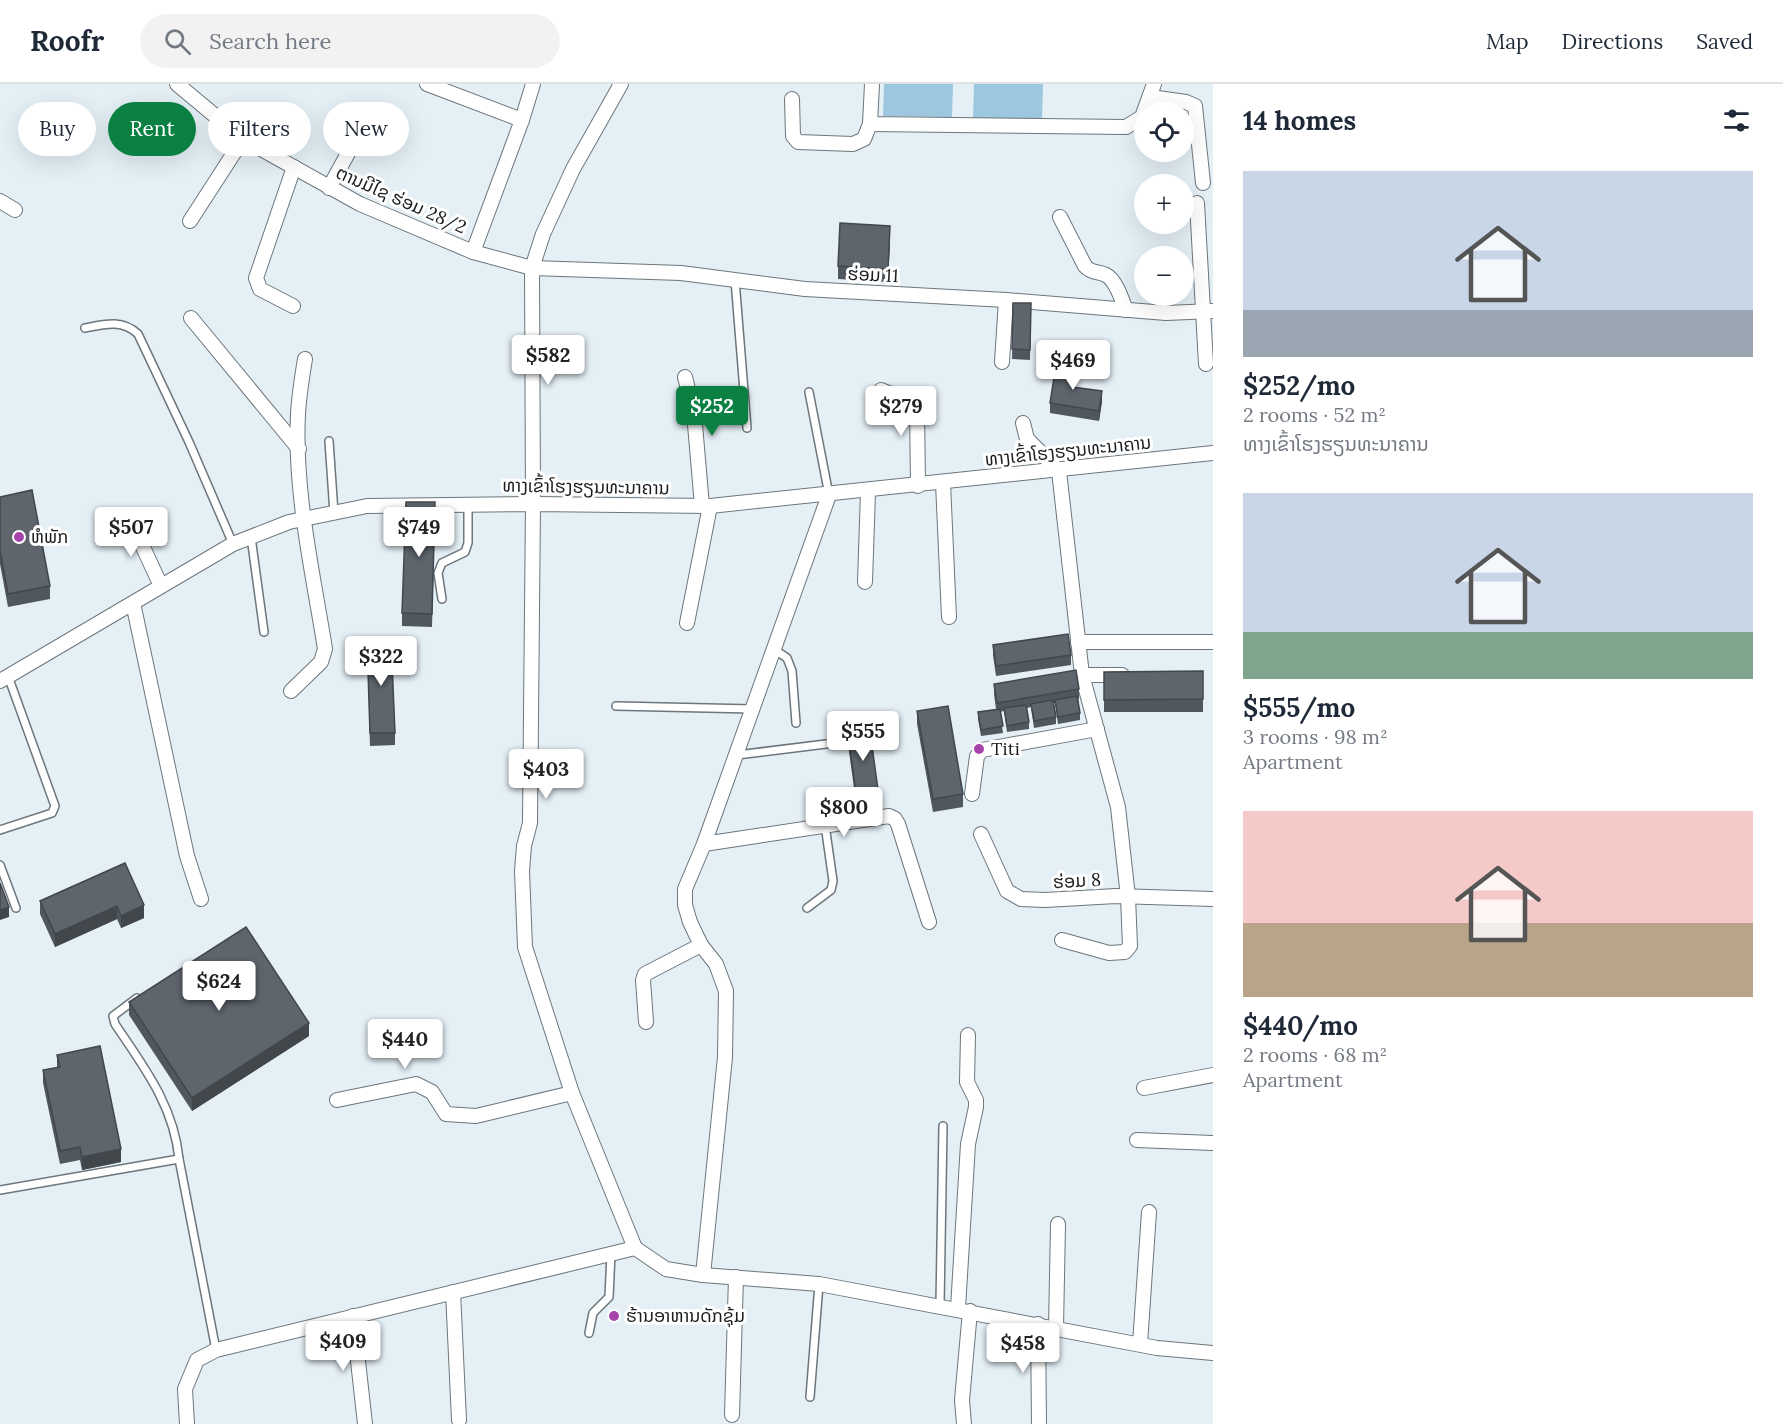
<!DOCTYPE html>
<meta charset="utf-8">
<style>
body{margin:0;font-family:Lora,"Noto Sans Lao",serif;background:#f2f2f3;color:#1f2937;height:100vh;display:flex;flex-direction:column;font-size:22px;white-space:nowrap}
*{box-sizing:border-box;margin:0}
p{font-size:20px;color:#747a83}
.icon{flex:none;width:33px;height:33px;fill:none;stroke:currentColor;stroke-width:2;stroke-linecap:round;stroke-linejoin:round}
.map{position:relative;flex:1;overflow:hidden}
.side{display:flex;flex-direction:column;background:#fff;width:570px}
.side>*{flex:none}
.guide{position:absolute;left:18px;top:18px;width:570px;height:54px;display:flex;gap:12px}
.controls{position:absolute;left:1134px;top:18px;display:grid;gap:12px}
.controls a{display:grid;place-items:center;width:60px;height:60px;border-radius:50%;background:#fff;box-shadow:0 6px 24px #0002;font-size:30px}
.price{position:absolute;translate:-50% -51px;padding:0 14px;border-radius:6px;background:#fff;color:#222;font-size:20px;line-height:39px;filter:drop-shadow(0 2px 3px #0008)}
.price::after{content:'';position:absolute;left:50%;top:36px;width:18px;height:14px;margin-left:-9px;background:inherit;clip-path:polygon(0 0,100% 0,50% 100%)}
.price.current{background:#0b8043;color:#fff}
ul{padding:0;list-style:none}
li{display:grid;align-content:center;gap:12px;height:318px;padding:0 30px}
li span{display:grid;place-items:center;height:186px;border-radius:0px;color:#555}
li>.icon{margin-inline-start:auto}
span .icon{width:108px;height:108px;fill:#fffc;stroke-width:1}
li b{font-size:26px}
h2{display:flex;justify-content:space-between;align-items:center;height:72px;padding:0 30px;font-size:26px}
.pill{padding:0 21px;border-radius:27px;background:#fff;box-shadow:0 6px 24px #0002;font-size:21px;line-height:54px}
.pill.current{background:#0b8043;color:#fff}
header{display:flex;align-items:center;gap:36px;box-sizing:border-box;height:84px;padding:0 30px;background:#fff;border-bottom:2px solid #e0e1e3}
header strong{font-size:28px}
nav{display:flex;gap:33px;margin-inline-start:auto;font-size:21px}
.search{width:420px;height:54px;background:#f2f2f3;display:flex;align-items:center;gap:15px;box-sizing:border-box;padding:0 21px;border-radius:33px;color:#747a83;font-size:22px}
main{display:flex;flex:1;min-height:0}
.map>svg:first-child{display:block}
.green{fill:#9cc7de}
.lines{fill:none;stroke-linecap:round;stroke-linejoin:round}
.service-casing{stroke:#6c767c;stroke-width:10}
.minor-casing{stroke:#6c767c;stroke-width:16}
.service{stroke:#fff;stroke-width:7}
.minor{stroke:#fff;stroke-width:14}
.wall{fill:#51575e}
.shaded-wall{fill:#42474c}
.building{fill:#5e656d;stroke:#42474c;stroke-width:1.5}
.poi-dot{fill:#a744ab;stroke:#fff;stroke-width:2}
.labels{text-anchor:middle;stroke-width:6;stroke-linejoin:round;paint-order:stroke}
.street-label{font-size:18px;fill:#1b1f21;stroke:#fff}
.poi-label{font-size:18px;fill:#1b1f21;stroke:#fff;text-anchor:start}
</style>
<header>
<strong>Roofr</strong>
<div class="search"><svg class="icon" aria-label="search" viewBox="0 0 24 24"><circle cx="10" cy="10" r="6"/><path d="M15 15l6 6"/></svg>Search here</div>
<nav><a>Map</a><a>Directions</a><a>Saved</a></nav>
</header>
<main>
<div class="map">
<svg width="1213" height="1340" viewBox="0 0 1213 1340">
<rect width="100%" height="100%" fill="#e4eff6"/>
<g class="green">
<polygon points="884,0 953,0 952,33 883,32"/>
<polygon points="974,0 1043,0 1042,35 973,34"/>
</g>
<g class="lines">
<defs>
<g id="service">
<polyline points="735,196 747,344"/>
<path d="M85,244C105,240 122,235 138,250L189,358L233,460"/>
<polyline points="809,308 829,411"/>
<polyline points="329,357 334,429"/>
<polyline points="251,453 264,548"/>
<polyline points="442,515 438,489 442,479 465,468 468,459 468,420"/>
<polyline points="775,566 787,574 792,587 796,639"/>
<polyline points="616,622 753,625"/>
<polyline points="737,671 834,659"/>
<polyline points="0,746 52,729 55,722 8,592"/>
<polyline points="0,781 16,824"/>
<polyline points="807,824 831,806 833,797 825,741"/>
<polyline points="179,1075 216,1266"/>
<path d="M0,1106L179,1075C174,1022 144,983 115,940L113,932L137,914"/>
<polyline points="940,1221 943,1042"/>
<polyline points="589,1249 593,1229 609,1213 611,1170"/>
<polyline points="810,1313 819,1200"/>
</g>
<g id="minor">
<polyline points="177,0 243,55 360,120 473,168 532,184 681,189 805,205 1006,216 1166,229 1213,227"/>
<polyline points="427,0 522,36"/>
<polyline points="621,0 573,85 543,150 532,184 533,420 530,739 524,762 522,787 525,863 572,1009 635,1164"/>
<polyline points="872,0 870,40 1126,43 1142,33 1154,0"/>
<polyline points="1150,13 1186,18 1195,22 1203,99"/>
<polyline points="792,15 793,52 798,58 853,60 864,55 870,40"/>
<polyline points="329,104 359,49"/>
<polyline points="0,117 15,126"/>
<polyline points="1197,119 1206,280"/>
<path d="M1060,133L1085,182C1092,190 1098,187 1106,191C1116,196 1122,216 1126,226"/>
<polyline points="190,137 243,55"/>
<polyline points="473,168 522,36 533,0"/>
<polyline points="293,222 260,205 256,194 294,83"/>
<polyline points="191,234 299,365"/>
<polyline points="1002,278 1006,216"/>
<polyline points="685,293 694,329 702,422"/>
<polyline points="881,306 911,318 917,324 918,402"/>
<polyline points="1023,339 1027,355 1059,387 1082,591 1118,723 1128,813 1130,862 1125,868 1109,869 1062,856"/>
<polyline points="943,399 949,533"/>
<polyline points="129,433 161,502"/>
<polyline points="865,498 868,408"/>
<polyline points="133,519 187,772 201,815"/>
<polyline points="687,539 710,422"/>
<polyline points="1078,558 1213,558"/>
<polyline points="1082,591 1122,591"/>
<polyline points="0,597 233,460 289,438 367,422 533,420 710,422 1213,369"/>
<path d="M291,607L321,578L325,565C313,489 294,408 298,330C299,312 302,293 305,275"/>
<polyline points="972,710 977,672 982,666 1097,645"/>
<polyline points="981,750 1007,807 1021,815 1045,816 1116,812 1213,815"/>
<polyline points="704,760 889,732 895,735 898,740 929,838"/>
<polyline points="646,938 643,896 645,890 701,861"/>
<polyline points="1144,1004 1213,991"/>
<polyline points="337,1016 416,1000 432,1008 446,1030 476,1032 572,1009"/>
<polyline points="1137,1056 1213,1059"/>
<polyline points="703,1191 725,973 726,907 716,880 701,861 690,838 685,821 685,805 704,760 829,411"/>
<polyline points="453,1208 459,1336"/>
<polyline points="958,1224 968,1060 976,1023 976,1016 967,998 968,951"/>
<polyline points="353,1232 365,1340"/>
<polyline points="1038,1240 1039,1340"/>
<polyline points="1056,1244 1058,1140"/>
<polyline points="1140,1260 1149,1128"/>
<polyline points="732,1331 736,1193"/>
<polyline points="187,1340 185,1305 197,1276 216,1266 635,1164 666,1185 703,1191 819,1200 1157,1264 1213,1269"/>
<polyline points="964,1340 962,1316 970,1227"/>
</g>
</defs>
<use href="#service" class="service-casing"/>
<use href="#minor" class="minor-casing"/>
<use href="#service" class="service"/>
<use href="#minor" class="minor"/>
</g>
<g class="wall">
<polygon points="890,155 888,198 838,195 838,182"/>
<polygon points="1013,219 1031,219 1030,276 1012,275"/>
<polygon points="1075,294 1074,303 1102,317 1099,337 1050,329 1050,319"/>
<polygon points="0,413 50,502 50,515 8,523 0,480"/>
<polygon points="435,431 432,543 402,542 402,529"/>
<polygon points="367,556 395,649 395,661 370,662"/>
<polygon points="993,561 1071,571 1071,581 996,592 993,571"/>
<polygon points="1203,587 1203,628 1104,628 1104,588"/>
<polygon points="994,600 1079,605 1079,615 1078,615 1080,629 1080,636 1058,640 1055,619 1053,619 1056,633 1056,640 1034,644 1031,623 1027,624 1029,638 1029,645 1007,648 1004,627 1000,628 1003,649 981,652 978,635 978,628 996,625 994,610"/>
<polygon points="917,627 963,710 963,723 933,728 917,640"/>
<polygon points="847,644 879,713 879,722 857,726 847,653"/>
<polygon points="125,779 144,834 121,844 117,835 55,863 40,830 40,817"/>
<polygon points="129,918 309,952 192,1027 129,931"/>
<polygon points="57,971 121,1078 82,1086 80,1076 60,1080 43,999 43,986 57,983"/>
</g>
<g class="shaded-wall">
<polygon points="890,142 890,155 888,198 888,185"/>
<polygon points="1075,284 1075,294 1072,312 1072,303"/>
<polygon points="1102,307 1102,317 1099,337 1099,327"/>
<polygon points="144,821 144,834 121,844 121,832"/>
<polygon points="117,822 117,835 55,863 55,850"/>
<polygon points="9,823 9,833 0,836 0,826"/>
<polygon points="309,939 309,952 192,1027 192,1014"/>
<polygon points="121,1065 121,1078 82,1086 82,1073"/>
</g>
<g class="building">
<polygon points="840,139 890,142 888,185 838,182"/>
<polygon points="1013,219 1031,219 1030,266 1012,265"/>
<polygon points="1056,281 1075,284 1072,303 1102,307 1099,327 1050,319"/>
<polygon points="32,406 50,502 8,510 0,467 0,413"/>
<polygon points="406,418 435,418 432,530 402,529"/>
<polygon points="1068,550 1071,571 996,582 993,561"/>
<polygon points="391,555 395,649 370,649 367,556"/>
<polygon points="1076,586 1079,605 997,619 994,600"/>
<polygon points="1203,587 1203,615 1104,616 1104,588"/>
<polygon points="1077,612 1080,629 1058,633 1055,616"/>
<polygon points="1053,616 1056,633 1034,637 1031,620"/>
<polygon points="1026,621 1029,638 1007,642 1004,624"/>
<polygon points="948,622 963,710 933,715 917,627"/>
<polygon points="1000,625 1003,642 981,646 978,628"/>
<polygon points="869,640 879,713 857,716 847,644"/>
<polygon points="125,779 144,821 121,832 117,822 55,850 40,817"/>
<polygon points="0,799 9,823 0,826"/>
<polygon points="246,843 309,939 192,1014 129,918"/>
<polygon points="100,962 121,1065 82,1073 80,1063 60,1067 43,986 60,983 57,971"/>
</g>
<g class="poi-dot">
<circle cx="19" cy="453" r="6"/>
<circle cx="979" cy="665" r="6"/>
<circle cx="614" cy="1232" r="6"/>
</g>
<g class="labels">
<g class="street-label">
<text transform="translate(401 116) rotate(24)" y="6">ຕານມີໄຊ ຮ່ອມ 28/2</text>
<text transform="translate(873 191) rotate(3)" y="6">ຮ່ອມ 11</text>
<text transform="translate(1068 367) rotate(-6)" y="6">ທາງເຂົ້າໂຮງຮຽນທະນາຄານ</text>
<text transform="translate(586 403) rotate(1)" y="6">ທາງເຂົ້າໂຮງຮຽນທະນາຄານ</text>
<text transform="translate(1077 797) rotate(-3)" y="6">ຮ່ອມ 8</text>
</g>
<g class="poi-label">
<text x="31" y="459">ຫໍພັກ</text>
<text x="991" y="671">Titi</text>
<text x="626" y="1238">ຮ້ານອາຫານດັກຊຸ້ມ</text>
</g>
</g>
</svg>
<div class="controls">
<a><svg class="icon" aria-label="locate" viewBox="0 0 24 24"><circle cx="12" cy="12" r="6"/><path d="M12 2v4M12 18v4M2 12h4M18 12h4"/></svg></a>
<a>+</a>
<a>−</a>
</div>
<b class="price" style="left:548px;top:302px">$582</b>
<b class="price" style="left:1073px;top:307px">$469</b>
<b class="price current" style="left:712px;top:353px">$252</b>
<b class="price" style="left:901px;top:353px">$279</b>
<b class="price" style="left:131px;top:474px">$507</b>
<b class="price" style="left:419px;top:474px">$749</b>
<b class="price" style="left:381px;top:603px">$322</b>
<b class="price" style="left:863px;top:678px">$555</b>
<b class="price" style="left:546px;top:716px">$403</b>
<b class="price" style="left:844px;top:754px">$800</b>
<b class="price" style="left:219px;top:928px">$624</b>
<b class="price" style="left:405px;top:986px">$440</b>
<b class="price" style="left:343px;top:1288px">$409</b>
<b class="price" style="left:1023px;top:1290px">$458</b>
<div class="guide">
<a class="pill">Buy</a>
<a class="pill current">Rent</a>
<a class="pill">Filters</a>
<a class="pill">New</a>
</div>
</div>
<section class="side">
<h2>14 homes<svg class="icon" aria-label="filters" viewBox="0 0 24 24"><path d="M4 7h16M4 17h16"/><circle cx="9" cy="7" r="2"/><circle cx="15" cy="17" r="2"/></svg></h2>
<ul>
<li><span style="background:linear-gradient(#c9d6e8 75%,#9aa5b1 0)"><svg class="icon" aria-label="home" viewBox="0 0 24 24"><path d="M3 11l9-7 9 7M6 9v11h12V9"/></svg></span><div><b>$252/mo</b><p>2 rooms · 52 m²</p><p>ທາງເຂົ້າໂຮງຮຽນທະນາຄານ</p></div></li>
<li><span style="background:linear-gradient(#c9d6e8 75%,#7fa58c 0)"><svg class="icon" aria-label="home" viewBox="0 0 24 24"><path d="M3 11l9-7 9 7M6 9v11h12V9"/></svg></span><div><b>$555/mo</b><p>3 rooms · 98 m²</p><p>Apartment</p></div></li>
<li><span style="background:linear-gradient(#f6c9c9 60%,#b9a48a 0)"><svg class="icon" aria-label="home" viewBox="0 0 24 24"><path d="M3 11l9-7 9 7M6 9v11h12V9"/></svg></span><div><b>$440/mo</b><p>2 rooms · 68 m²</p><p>Apartment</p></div></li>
</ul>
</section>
</main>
